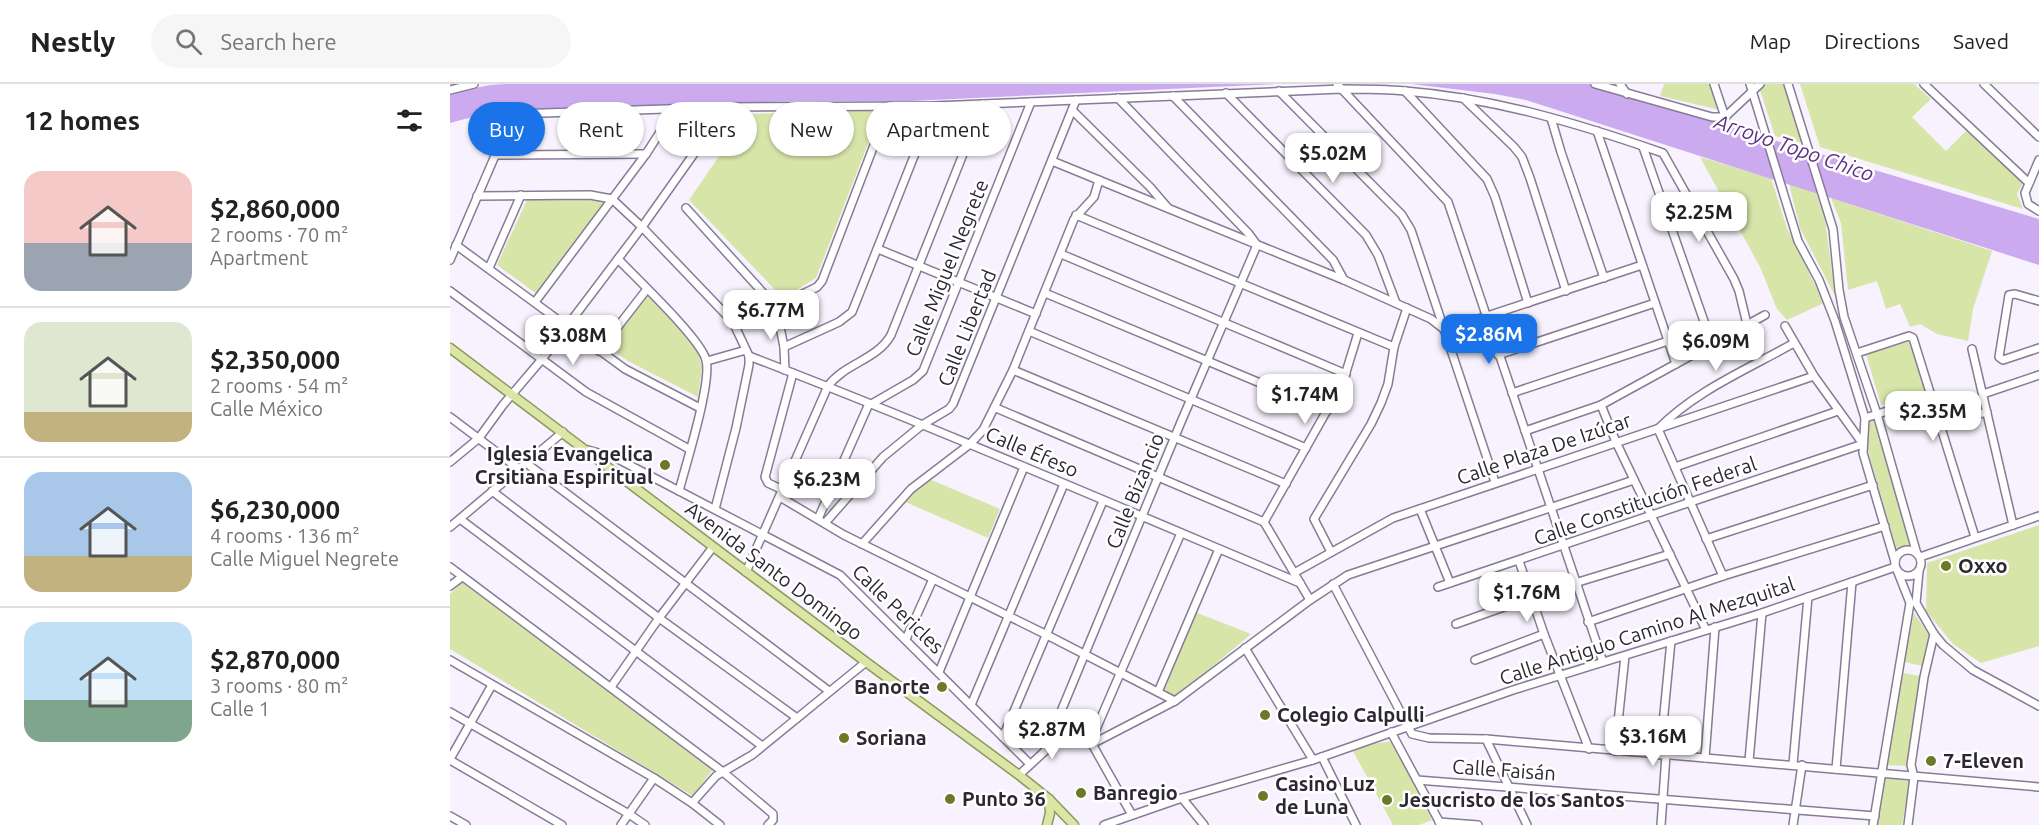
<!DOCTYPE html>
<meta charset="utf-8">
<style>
body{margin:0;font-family:Ubuntu,sans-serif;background:#f6f6f6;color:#222;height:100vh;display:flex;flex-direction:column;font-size:22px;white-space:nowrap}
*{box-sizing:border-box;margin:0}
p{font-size:20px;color:#767676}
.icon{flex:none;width:33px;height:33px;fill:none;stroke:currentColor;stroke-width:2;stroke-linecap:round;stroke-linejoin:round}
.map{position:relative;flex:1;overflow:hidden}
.details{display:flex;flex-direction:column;background:#fff;width:450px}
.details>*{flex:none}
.guide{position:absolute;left:18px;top:18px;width:570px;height:54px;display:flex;gap:12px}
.price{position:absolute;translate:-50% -51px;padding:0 14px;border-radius:12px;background:#fff;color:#222;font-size:20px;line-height:39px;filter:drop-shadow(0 2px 3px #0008)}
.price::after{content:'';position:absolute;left:50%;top:36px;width:18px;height:14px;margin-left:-9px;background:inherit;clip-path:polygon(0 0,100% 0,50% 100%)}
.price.selected{background:#1a73e8;color:#fff}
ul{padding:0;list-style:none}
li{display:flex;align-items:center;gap:18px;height:150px;padding:0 24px}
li+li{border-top:2px solid #e0e0e0}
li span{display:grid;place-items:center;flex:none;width:168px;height:120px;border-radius:18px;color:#555}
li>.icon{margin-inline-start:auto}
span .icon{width:72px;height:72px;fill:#fffc;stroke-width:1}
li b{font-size:26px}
h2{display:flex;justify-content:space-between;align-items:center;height:72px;padding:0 24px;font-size:26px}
.chip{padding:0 21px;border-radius:27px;background:#fff;box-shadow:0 2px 4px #0004;font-size:21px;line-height:54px}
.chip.selected{background:#1a73e8;color:#fff}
header{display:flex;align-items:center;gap:36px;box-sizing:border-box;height:84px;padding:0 30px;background:#fff;border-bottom:2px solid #e0e0e0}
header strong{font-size:28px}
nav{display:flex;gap:33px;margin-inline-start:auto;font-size:21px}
.search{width:420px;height:54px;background:#f6f6f6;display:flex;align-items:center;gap:15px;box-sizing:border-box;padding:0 21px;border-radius:33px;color:#767676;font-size:22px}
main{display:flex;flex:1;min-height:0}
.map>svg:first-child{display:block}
.green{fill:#d8e5a9}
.water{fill:#cbaaf0}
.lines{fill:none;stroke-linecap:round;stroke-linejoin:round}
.minor-casing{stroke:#877b97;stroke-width:10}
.major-casing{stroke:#8e9957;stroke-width:11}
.minor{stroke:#fff;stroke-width:7}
.major{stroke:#dae6a6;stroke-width:8}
.poi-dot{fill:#6c7926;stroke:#fff;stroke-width:2}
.labels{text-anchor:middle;stroke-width:5;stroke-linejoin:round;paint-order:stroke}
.street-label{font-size:20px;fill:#2c2733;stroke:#fff}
.poi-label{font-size:20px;font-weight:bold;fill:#2c2733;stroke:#fff;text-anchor:start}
.water-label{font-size:21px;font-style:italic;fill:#5d3383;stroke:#fff}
</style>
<header>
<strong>Nestly</strong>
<div class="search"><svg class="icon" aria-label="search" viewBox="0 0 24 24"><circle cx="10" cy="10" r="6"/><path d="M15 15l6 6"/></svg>Search here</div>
<nav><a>Map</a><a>Directions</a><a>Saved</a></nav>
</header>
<main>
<section class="details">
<h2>12 homes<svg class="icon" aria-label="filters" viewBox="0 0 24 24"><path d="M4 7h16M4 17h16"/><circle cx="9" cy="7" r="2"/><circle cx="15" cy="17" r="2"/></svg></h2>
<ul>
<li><span style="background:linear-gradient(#f6c9c9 60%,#9aa5b1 0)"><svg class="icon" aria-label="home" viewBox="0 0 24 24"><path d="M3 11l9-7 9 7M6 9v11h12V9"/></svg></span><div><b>$2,860,000</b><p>2 rooms · 70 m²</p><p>Apartment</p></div></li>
<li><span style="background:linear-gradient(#dfe7d0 75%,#c2b280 0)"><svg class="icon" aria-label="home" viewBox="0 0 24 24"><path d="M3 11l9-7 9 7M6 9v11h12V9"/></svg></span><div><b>$2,350,000</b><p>2 rooms · 54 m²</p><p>Calle México</p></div></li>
<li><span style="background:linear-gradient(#a9c7e8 70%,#c2b280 0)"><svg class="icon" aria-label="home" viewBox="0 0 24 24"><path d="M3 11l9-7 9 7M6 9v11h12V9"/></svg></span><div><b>$6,230,000</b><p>4 rooms · 136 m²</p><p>Calle Miguel Negrete</p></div></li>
<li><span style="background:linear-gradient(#bfe0f5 65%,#7fa58c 0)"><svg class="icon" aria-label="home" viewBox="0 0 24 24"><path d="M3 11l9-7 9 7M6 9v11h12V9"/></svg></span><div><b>$2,870,000</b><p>3 rooms · 80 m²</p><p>Calle 1</p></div></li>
</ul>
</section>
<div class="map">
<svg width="1589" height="741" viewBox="0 0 1589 741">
<rect width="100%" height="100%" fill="#f7f2fe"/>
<g class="green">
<polygon points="1214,0 1261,0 1270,26 1210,12"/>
<polygon points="1315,0 1335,0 1352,59 1325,52 1310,6"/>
<polygon points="1350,0 1464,0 1481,15 1462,33 1496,67 1516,47 1573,99 1567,110 1573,125 1370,63"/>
<polygon points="431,26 366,194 333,214 239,116 298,30"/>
<polygon points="1250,73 1321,94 1337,144 1374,219 1337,236 1327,225 1310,183"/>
<polygon points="1339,100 1365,106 1375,135 1385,212 1350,144"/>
<polygon points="1381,114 1542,167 1523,225 1518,257 1487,250 1470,240 1460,243 1450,220 1436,225 1427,197 1398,206 1391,139"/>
<polygon points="77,116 156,116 87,210 47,181"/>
<polygon points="198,210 247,263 252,283 248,313 178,277 155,261"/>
<polygon points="1462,257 1477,308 1431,321 1416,270"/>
<polygon points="1423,334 1461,462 1447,468 1415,356 1419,335"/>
<polygon points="479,395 550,425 538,454 453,417"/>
<polygon points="1589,441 1589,562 1531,579 1503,560 1476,527 1477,479"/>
<polygon points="14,497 264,684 243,712 0,565 0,510"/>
<polygon points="745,528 801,550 726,613 714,607"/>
<polygon points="1464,529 1479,551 1473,582 1454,578"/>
<polygon points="1453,589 1470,592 1457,682 1436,681"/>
<polygon points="942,657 982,736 969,741 943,741 903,667 923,660"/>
<polygon points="1434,694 1460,697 1452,741 1427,741"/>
</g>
<g class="water">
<polygon points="56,0 825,0 460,17 349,17 68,25 48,26 0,39 0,9 40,1"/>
<polygon points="961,0 1145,0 1310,52 1589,135 1589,181 1076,16 1045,10"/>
</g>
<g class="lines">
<defs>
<g id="minor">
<polyline points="887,0 998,118 1153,578"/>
<polyline points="1145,0 1262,33 1275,33"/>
<polyline points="1170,0 1177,10"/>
<polyline points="1264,0 1275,33"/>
<polyline points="1300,0 1348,157 1369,196 1385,237 1415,334 1413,369 1445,478"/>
<polyline points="1338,0 1383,145 1389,206 1394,233 1427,330 1467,470"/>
<polyline points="1474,0 1579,99"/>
<polyline points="1534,0 1589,53"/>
<polyline points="0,6 24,0"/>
<polyline points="829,7 952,131 961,146 1045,398"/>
<polyline points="955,7 1037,95 1045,113 1078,219"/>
<polyline points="776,9 916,151 928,171 946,219"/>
<polyline points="723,12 883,176 894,196"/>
<polyline points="1013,14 1064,63 1072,73 1080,94 1116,207"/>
<polyline points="622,26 700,103 718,124"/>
<polyline points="1275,33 1310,0"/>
<polyline points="1101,34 1111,68 1154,194"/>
<polyline points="1147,47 1226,280"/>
<polyline points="1193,63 1262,260"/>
<polyline points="45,71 196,70"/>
<polyline points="1589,76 1575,109 1578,120 1589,127"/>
<polyline points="602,77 894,196 981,235 995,246 1192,181"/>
<polyline points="27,112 140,111 162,115 192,143 283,238 299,272 299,281 286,344 265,425"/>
<polyline points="236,124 326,223 334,263 335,286"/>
<polyline points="626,131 944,263"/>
<polyline points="6,161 175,285 250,324"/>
<polyline points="428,165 586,230"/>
<polyline points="611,170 896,290"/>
<path d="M168,175C186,194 251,255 256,276C262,298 236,380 229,407"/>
<path d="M0,176L63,30L277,23L484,22L891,5C912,5 934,5 955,7C1044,14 1130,40 1213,69L1284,195L1289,207L1297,240"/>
<polyline points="39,184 71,111"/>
<polyline points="0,207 136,308 239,365"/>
<polyline points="595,209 877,327"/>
<polyline points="1589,217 1565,210 1559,211 1549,273 1553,276 1589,264"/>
<polyline points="85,218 196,70 225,25"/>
<polyline points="326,223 367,203 372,197 439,22"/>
<polyline points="1335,242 1364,292 1413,360"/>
<polyline points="579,247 856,364"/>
<polyline points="334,263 389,238 402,228 484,22"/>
<polyline points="1522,265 1563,441"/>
<polyline points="149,267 197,205"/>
<polyline points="1407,269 1459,252 1463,254 1525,453"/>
<polyline points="1048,271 1205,219"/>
<path d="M299,272C484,343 667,422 850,499"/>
<polyline points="257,277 296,266"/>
<polyline points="563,286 836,400"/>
<polyline points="1062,309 1218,257"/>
<polyline points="1533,310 1589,291"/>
<polyline points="1151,321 1166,358 1256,546"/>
<polyline points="546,324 814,438"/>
<polyline points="0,333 69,385"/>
<polyline points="1415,334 1482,313"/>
<polyline points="1491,341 1537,328"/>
<polyline points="1075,347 1151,321 1315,231"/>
<polyline points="138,366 166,374 390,491 580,680"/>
<polyline points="0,378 29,354 53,321 93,274 192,143 277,23"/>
<polyline points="76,379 379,607"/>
<polyline points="1225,383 1388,327"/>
<polyline points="333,406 318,399 315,393 343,289"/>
<polyline points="42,407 209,534 347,634"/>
<polyline points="330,413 394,451 597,551 725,617"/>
<polyline points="970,425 1000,499"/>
<polyline points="10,435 312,662"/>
<polyline points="368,435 418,322 463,296 473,287 581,18"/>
<polyline points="814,438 893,298 908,249"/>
<polyline points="814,438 860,516"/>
<polyline points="375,439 433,373 472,341 499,325 503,320 626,16"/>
<polyline points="0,443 113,348"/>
<polyline points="1256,455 1423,401"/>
<polyline points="412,460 461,405 520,360 533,346 563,286 624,135 644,113 649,96"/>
<circle cx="1458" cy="479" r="13"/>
<polyline points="881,468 864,435 921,340 931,319 938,300 944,263 957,224"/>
<polyline points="1470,473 1589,432"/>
<polyline points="1069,477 1094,550 1139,665"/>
<polyline points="0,483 273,688 323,730 323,736 318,741"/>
<polyline points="1469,487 1466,519 1484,550 1493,561 1523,586 1589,622"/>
<path d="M296,488L378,302C395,279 427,276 441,251L533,20"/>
<polyline points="844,489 943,434 1364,292"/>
<path d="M1273,492L1208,345C1245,307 1298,285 1344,259"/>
<polyline points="1125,499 1220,470"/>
<polyline points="883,500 962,650 979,654 1036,655 1589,703"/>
<polyline points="0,502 12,493"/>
<polyline points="988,503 1413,360"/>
<polyline points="1138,538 1273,492 1435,442"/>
<polyline points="1006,540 1082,513"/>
<polyline points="456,555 483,495"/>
<polyline points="795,564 863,676"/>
<polyline points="0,576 204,694 242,719 270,741"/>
<polyline points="1025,576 1094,550"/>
<polyline points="489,588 574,383"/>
<polyline points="161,603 209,534 263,463"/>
<polyline points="708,608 769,465"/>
<polyline points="521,621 614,400"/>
<polyline points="0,628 179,730 195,741"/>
<polyline points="941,648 991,741"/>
<polyline points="553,653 653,417"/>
<polyline points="1036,655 1077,741"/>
<polyline points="640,659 731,449"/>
<polyline points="642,660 725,617 860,516 898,491 1184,396"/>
<polyline points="595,666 731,338 807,161 799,150 668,14"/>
<polyline points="1165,667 1175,572"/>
<polyline points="1210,671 1221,557"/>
<polyline points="872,673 906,741"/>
<polyline points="1255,674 1265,543"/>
<polyline points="0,675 42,601"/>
<polyline points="0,676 112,741"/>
<polyline points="1299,677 1312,529"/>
<polyline points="1343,680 1358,513"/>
<polyline points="1386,685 1402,498"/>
<polyline points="569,691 620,644 628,643 642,660 682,731"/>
<polyline points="967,696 1425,732"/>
<polyline points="732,714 754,741"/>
<polyline points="242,719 266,692 302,671 416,578"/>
<polyline points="0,732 16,741"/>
<polyline points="989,738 1028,741"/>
<polyline points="171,741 204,694"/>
<polyline points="654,741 732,714 863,676 1063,606 1312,529 1445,483"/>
<polyline points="1211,741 1216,671"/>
<polyline points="1343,741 1352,681"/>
<polyline points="1423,741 1460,519 1447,486"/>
<polyline points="1458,741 1464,693 1461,681 1474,593 1484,550"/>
</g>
<g id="major">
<polyline points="0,264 416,578 569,691 599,715 624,741"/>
<polyline points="597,741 600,729 599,715"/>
</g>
</defs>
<use href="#minor" class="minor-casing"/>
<use href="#major" class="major-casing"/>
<use href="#minor" class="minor"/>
<use href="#major" class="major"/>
</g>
<g class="poi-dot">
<circle cx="215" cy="381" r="6"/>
<circle cx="1496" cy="482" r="6"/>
<circle cx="492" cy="603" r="6"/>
<circle cx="815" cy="631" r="6"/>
<circle cx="394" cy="654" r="6"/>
<circle cx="1481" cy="677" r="6"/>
<circle cx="631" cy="709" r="6"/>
<circle cx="813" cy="712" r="6"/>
<circle cx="500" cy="715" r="6"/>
<circle cx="937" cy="716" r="6"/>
</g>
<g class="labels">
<g class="street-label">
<text transform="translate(497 184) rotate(-68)" y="7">Calle Miguel Negrete</text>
<text transform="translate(517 244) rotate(-68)" y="7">Calle Libertad</text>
<text transform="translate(1094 365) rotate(-19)" y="7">Calle Plaza De Izúcar</text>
<text transform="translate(582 368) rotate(23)" y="7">Calle Éfeso</text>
<text transform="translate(685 407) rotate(-68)" y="7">Calle Bizancio</text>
<text transform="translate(1195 417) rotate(-19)" y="7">Calle Constitución Federal</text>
<text transform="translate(324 487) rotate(37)" y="7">Avenida Santo Domingo</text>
<text transform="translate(448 525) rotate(44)" y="7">Calle Pericles</text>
<text transform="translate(1197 547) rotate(-18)" y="7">Calle Antiguo Camino Al Mezquital</text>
<text transform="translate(1054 686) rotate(4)" y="7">Calle Faisán</text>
</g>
<g class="poi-label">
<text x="203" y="377" text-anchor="end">Iglesia Evangelica<tspan x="203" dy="23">Crsitiana Espiritual</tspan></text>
<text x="1508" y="489">Oxxo</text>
<text x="480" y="610" text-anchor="end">Banorte</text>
<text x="827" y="638">Colegio Calpulli</text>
<text x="406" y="661">Soriana</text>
<text x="1493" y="684">7-Eleven</text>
<text x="825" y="707">Casino Luz<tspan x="825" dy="23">de Luna</tspan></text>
<text x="643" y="716">Banregio</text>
<text x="512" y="722">Punto 36</text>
<text x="949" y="723">Jesucristo de los Santos</text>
</g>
<g class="water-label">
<text transform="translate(1344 64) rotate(19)" y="7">Arroyo Topo Chico</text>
</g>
</g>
</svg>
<b class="price" style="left:883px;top:100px">$5.02M</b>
<b class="price" style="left:1249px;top:159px">$2.25M</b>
<b class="price" style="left:321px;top:257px">$6.77M</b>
<b class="price selected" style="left:1039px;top:281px">$2.86M</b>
<b class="price" style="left:123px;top:282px">$3.08M</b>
<b class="price" style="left:1266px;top:288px">$6.09M</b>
<b class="price" style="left:855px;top:341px">$1.74M</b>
<b class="price" style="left:1483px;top:358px">$2.35M</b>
<b class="price" style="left:377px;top:426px">$6.23M</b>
<b class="price" style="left:1077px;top:539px">$1.76M</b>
<b class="price" style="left:602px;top:676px">$2.87M</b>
<b class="price" style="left:1203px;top:683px">$3.16M</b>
<div class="guide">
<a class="chip selected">Buy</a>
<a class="chip">Rent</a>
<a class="chip">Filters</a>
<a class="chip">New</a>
<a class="chip">Apartment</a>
</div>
</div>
</main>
